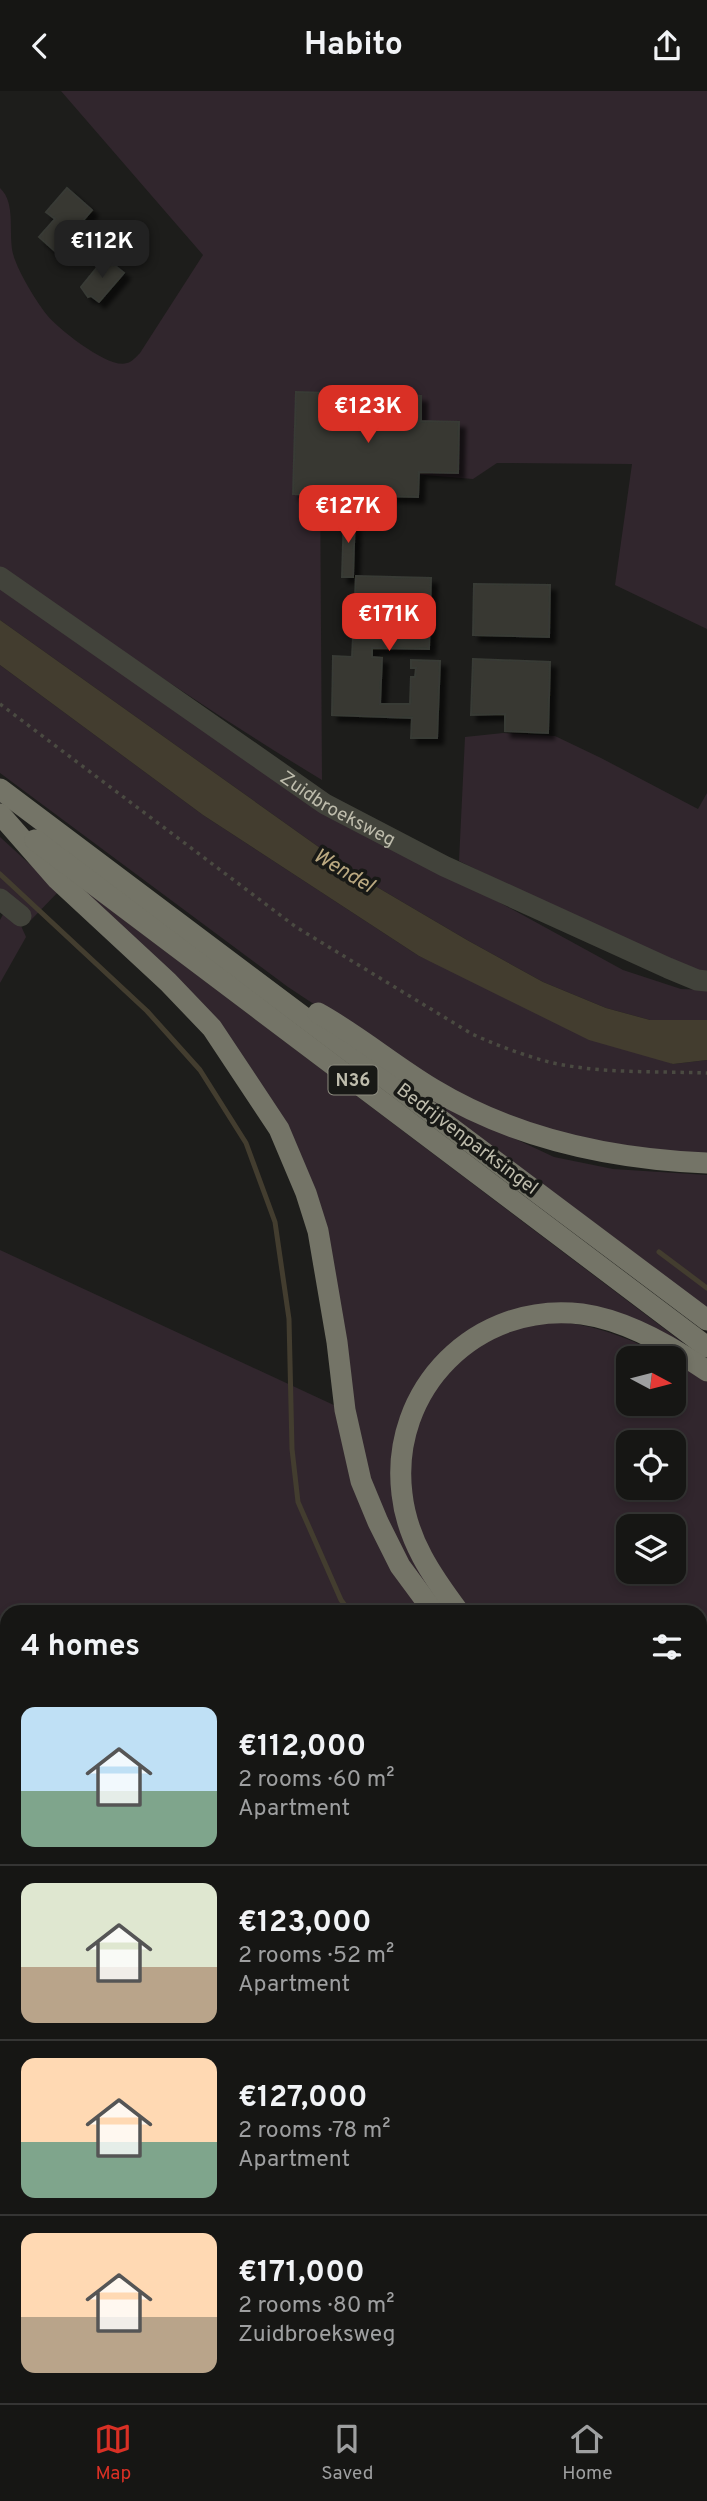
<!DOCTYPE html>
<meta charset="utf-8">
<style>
body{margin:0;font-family:Overpass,sans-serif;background:#232322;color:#f1f3f6;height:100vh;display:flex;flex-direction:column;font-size:26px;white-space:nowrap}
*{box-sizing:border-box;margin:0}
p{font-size:23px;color:#9e9fa0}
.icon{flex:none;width:38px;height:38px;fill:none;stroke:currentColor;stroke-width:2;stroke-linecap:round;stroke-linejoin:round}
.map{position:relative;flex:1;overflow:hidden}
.sheet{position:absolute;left:0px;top:1514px;width:707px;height:800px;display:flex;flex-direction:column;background:#161614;border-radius:21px 21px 0 0;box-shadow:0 4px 10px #0003,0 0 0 2px #353534}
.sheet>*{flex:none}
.needle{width:46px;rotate:97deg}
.tools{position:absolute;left:616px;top:1255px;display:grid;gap:14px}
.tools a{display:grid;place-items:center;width:70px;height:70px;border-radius:14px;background:#161614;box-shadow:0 4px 10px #0003,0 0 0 2px #353534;font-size:35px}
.price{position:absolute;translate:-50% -60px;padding:0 16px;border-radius:14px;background:#d93025;color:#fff;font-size:23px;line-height:46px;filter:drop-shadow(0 2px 4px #0008)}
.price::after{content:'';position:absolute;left:50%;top:42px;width:21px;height:16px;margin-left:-10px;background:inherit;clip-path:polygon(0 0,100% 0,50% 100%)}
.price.on{background:#222;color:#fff}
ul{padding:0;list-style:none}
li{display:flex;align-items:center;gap:21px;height:175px;padding:0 21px}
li+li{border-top:2px solid #353534}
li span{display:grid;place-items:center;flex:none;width:196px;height:140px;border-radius:14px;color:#555}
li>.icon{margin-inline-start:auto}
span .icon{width:84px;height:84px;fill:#fffc;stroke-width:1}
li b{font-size:30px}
h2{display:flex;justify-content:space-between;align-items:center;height:84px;padding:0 21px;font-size:30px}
header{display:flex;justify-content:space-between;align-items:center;height:91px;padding:0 21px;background:#161614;font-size:32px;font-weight:700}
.menu{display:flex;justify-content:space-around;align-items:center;height:98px;border-top:2px solid #353534;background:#161614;font-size:19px;color:#9e9fa0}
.menu a{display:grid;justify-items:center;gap:4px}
.menu .on{color:#d93025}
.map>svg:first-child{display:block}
.green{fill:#31262d;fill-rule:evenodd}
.water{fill:#433d2f}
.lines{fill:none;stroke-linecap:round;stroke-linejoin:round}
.stream{stroke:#433d2f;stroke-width:5}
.building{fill:#373833;stroke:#383a35;stroke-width:2;filter:url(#shadow)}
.path{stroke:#4a4a41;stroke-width:3.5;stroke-dasharray:3.5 5;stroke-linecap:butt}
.minor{stroke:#42433b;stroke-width:21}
.major{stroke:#626257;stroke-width:21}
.highway{stroke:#747467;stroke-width:21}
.labels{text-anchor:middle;stroke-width:7;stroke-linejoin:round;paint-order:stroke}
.shield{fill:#181916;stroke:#8c8b7f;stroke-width:2}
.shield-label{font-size:18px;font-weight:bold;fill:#bebcac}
.street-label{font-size:19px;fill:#bebcac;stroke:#181916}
.water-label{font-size:21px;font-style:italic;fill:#bba981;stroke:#181916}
</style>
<header><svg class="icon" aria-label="back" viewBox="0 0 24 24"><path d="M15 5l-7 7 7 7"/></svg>Habito<svg class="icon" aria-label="share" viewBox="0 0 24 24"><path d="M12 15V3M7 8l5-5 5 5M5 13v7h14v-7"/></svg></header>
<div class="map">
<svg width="707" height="2312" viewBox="0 0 707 2312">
<defs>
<filter id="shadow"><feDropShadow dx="6" dy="6" stdDeviation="2" flood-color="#0009"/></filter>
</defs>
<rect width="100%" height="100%" fill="#1d1d1b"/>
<g class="green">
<path d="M61,0H707V538L615,494L632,373L497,372L473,388L364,379L320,383L322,689C211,622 106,549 0,476V97C18,114 6,147 15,169C21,185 36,210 47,224C58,238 110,279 127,272C132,271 137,265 140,262L203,164Z"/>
<polygon points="0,493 442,780 623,879 681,898 707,899 707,929 650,929 606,917 543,891 467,849 365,789 0,529"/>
<polygon points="0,574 203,724 419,865 673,973 707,969 707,1064 685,1063 557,1044 478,1013 371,951 288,896 0,682"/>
<polygon points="503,642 555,645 601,667 698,718 707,702 707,884 692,883 459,770 465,646"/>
<polygon points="0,746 59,800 30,830 0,802"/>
<polygon points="83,798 707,1270 606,1221 468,1243 393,1373 451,1521 440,1521 417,1492 366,1392 341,1229 272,1016"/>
<polygon points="6,818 18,828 26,846 0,892 0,829"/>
<polygon points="405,992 494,1038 554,1066 613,1078 707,1084 707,1221"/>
<polygon points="0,1159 338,1316 427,1521 7,1521 7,1896 0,1894"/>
<path d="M553,1230C597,1234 629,1247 667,1267H628V1312H674V1270L707,1291V1535L700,1541V1521H471C451,1495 429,1467 416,1436C405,1407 405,1350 418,1321C431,1296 463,1262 487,1248C506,1237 531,1234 553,1230ZM628,1351H674V1396H628ZM628,1435H674V1480H628Z"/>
<polygon points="707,1572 707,1929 700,1942 700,1577"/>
<polygon points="700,2143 707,2146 707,2312 446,2312 442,2307 700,2306"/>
<polygon points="184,2306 353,2307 345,2312 183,2312"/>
</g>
<polygon class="water" points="0,529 365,789 467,849 543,891 606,917 650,929 707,929 707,969 673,973 589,949 419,865 203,724 0,574"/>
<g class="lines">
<g class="stream">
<polyline points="0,783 147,920 200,979 246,1052 275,1131 289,1228 292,1358 298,1411 341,1509 350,1521"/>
<polyline points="659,1161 707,1197"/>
<polyline points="700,1659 707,1651"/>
</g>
</g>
<g class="building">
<polygon points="67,97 92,119 56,161 39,146 55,128 46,121"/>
<polygon points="103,165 124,182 99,211 91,205 88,206 81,196 99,174 97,172"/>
<polygon points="296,301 421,305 421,330 459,331 458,382 419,381 418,406 293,403"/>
<polygon points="344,422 355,422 353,486 342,486"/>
<polygon points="356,485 431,487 429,558 372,557 372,566 382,567 380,613 410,613 411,586 415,586 416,577 411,577 411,569 440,570 437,647 411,647 412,627 332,624 333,565 352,566"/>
<polygon points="474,493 550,494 549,546 473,544"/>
<polygon points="473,568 550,571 548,642 505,640 505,623 471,624"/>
<polygon points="707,1998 707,2027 700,2024 700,2014"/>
<polygon points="703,2057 707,2059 707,2103 700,2100 700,2063"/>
</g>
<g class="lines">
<path class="path" d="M0,613L296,836L472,943C496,954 523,964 549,971C600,983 655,980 707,982"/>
<g class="minor">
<path id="s1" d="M0,486L325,713L444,775L668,877L697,889L707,890"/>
<polyline points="0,808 21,825"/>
<polyline points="425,2306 429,2312"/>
<polyline points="182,2312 183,2306"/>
<polyline points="376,2312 384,2306"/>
</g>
<polyline class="major" points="700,1567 707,1561"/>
<g class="highway">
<polyline points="0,698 707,1229"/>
<polyline points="0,723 57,788 168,891 212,937 279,1038 306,1102 318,1140 337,1251 345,1319 361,1390 378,1431 400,1475 434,1521"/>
<polyline points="35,749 707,1256"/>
<path d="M318,922C358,944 393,974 433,998C516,1048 611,1068 707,1072"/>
<path d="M459,1521C432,1485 407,1449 402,1403C389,1298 477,1210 582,1223C625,1229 671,1255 707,1280"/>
</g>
</g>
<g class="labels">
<rect class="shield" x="328.5" y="974.5" width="49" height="29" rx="5"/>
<g class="shield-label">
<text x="353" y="995">N36</text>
</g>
<g class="street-label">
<text dy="7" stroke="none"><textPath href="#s1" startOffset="410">Zuidbroeksweg</textPath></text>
<text transform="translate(468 1047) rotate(37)" y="7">Bedrijvenparksingel</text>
</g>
<g class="water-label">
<text transform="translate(344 779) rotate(31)" y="7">Wendel</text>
</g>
</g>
</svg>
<div class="tools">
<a><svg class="needle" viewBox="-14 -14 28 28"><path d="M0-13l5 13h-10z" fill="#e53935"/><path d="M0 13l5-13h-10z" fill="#9e9fa0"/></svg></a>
<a><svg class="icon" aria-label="locate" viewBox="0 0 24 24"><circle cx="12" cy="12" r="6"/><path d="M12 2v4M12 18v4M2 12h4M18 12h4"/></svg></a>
<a><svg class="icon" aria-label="layers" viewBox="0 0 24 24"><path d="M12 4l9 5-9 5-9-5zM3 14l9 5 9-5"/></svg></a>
</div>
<b class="price on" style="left:102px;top:189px">€112K</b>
<b class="price" style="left:368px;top:354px">€123K</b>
<b class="price" style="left:348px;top:454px">€127K</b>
<b class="price" style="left:389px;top:562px">€171K</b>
<section class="sheet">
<h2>4 homes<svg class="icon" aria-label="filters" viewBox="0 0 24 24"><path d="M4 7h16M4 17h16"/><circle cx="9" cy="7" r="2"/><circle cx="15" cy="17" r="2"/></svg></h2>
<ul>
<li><span style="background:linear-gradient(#bfe0f5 60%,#7fa58c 0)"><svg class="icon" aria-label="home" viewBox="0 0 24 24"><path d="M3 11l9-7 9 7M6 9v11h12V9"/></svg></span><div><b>€112,000</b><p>2 rooms · 60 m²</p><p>Apartment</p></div></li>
<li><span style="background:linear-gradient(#dfe7d0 60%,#b9a48a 0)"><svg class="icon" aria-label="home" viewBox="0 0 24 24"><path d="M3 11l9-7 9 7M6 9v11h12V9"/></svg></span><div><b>€123,000</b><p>2 rooms · 52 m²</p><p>Apartment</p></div></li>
<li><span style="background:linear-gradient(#ffd9b3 60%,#7fa58c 0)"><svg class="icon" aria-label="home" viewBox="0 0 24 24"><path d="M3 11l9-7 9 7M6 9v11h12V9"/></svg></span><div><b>€127,000</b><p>2 rooms · 78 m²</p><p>Apartment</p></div></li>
<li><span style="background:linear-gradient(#ffd9b3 60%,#b9a48a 0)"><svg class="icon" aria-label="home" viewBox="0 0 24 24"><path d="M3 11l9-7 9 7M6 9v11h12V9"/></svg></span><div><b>€171,000</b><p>2 rooms · 80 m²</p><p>Zuidbroeksweg</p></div></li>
</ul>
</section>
</div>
<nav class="menu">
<a class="on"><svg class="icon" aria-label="map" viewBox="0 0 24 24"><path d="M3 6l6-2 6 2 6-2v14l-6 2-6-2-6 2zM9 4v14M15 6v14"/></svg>Map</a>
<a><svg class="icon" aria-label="saved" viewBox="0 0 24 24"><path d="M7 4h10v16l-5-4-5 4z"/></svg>Saved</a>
<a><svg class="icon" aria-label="home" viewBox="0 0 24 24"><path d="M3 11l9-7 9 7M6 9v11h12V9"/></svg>Home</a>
</nav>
